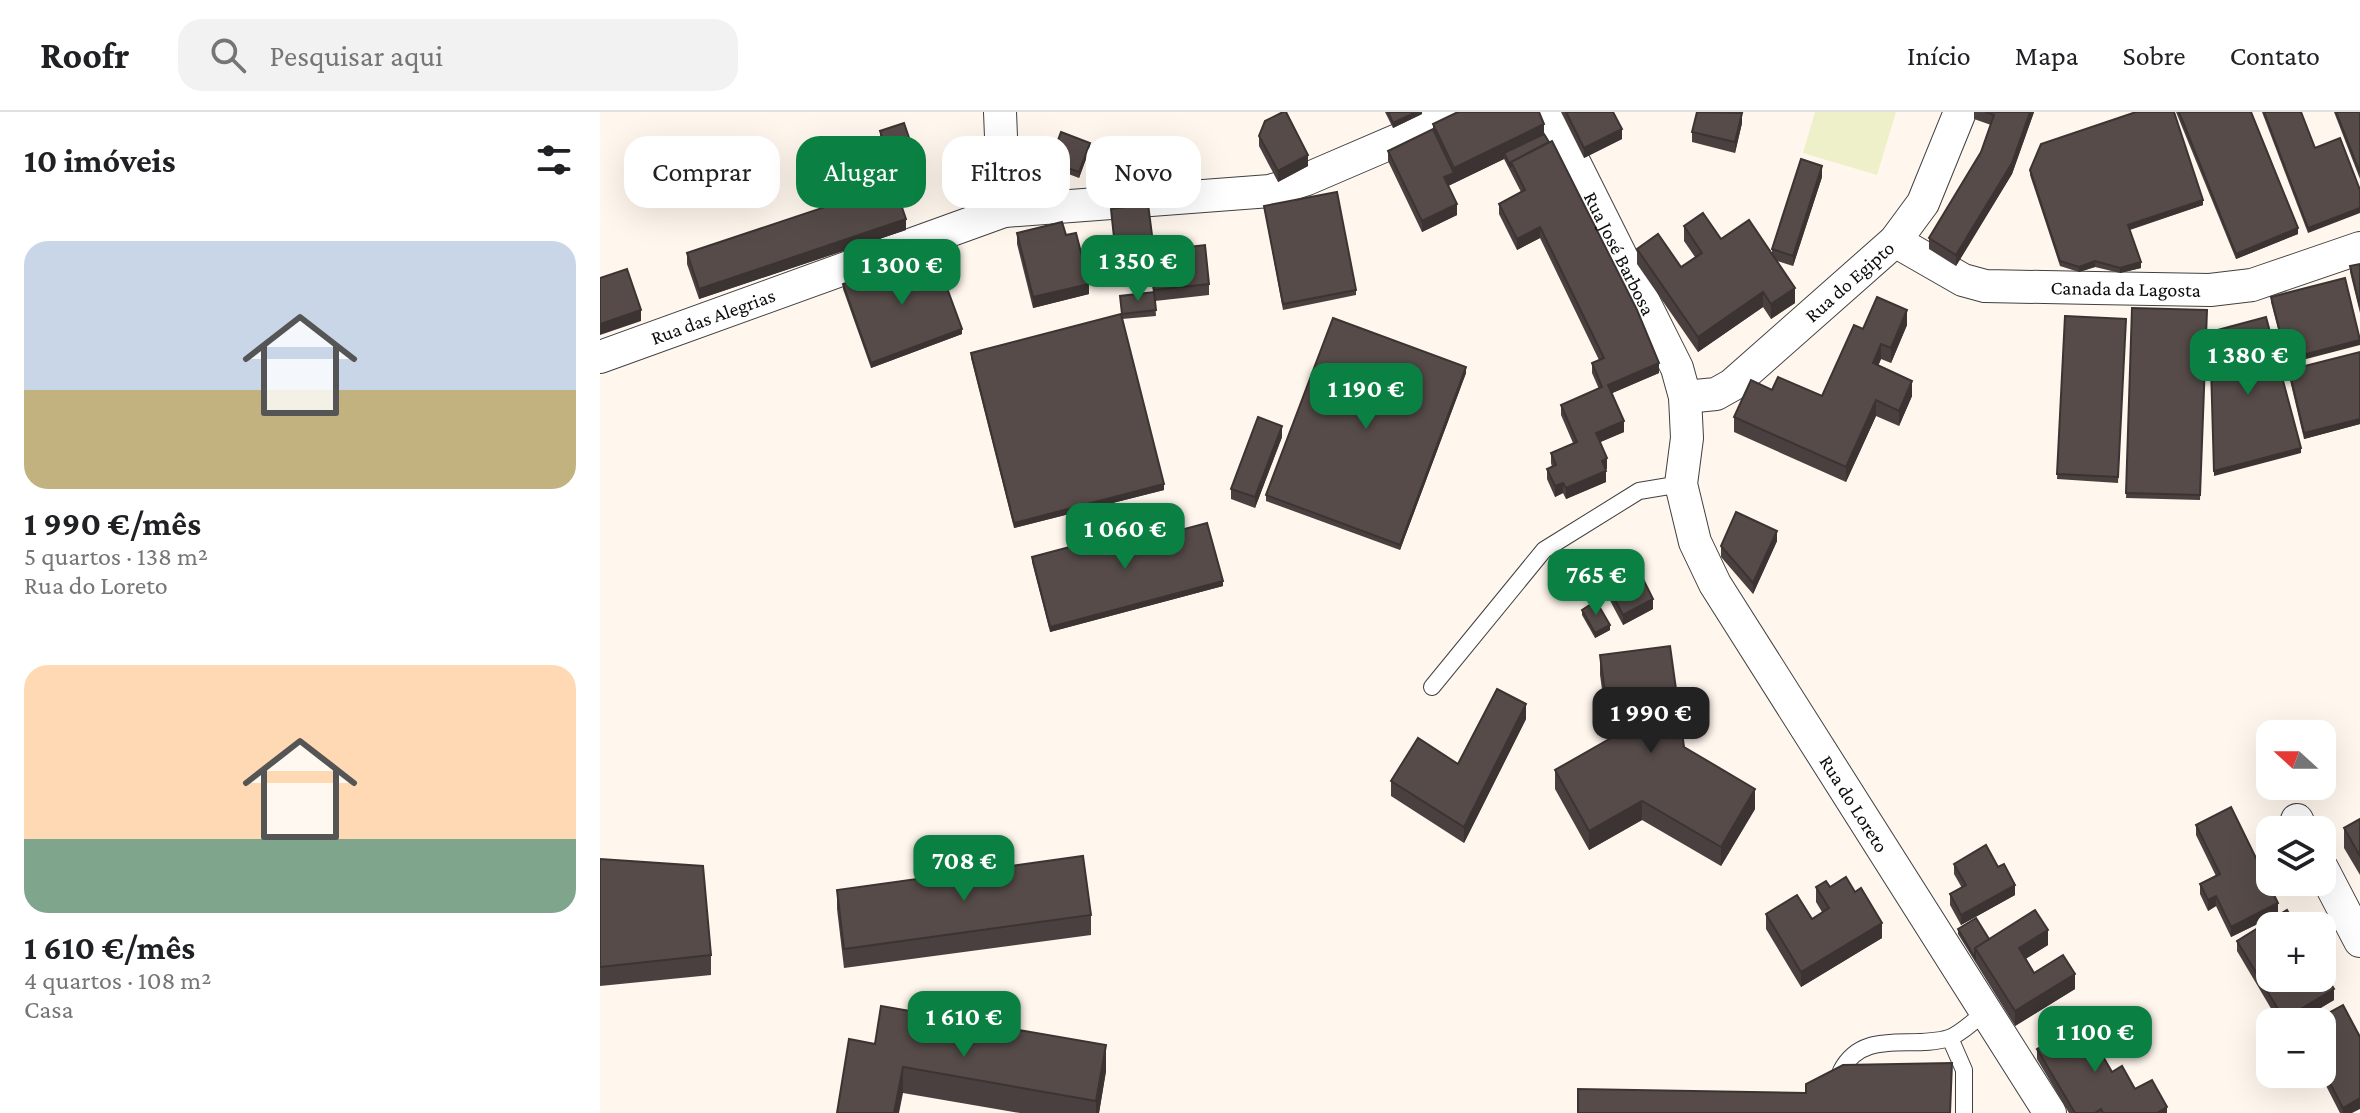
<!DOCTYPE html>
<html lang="pt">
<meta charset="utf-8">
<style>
body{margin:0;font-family:"Crimson Pro",serif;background:#f2f2f2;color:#202124;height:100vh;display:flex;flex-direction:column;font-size:30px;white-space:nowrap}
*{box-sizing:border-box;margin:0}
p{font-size:26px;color:#757577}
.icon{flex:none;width:44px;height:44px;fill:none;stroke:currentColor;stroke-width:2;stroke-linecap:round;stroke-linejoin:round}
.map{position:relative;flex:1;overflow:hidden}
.details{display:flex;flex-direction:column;background:#fff;width:600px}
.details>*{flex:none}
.hud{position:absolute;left:24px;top:24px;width:760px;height:72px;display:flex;gap:16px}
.needle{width:52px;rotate:291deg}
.buttons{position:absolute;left:1656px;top:608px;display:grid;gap:16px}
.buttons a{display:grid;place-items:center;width:80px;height:80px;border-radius:16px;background:#fff;box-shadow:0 8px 32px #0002;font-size:40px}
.price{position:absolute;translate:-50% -68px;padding:0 18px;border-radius:16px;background:#0b8043;color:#fff;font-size:26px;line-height:52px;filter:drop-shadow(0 2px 4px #0008)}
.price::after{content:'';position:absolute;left:50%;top:48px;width:24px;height:18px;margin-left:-12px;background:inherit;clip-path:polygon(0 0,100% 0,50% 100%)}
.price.selected{background:#222;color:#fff}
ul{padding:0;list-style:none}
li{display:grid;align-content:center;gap:16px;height:424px;padding:0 24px}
li span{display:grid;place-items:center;height:248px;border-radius:24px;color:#555}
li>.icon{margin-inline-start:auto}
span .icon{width:144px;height:144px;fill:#fffc;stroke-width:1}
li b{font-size:34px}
h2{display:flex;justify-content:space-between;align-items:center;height:96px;padding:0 24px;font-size:34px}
.tag{padding:0 28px;border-radius:24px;background:#fff;box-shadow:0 8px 32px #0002;font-size:28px;line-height:72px}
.tag.selected{background:#0b8043;color:#fff}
header{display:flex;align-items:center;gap:48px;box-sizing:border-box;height:112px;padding:0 40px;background:#fff;border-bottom:2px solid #e0e0e0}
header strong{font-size:38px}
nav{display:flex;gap:44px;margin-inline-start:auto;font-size:28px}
.search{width:560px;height:72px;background:#f2f2f2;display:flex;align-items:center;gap:20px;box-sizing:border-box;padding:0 28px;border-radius:24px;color:#757577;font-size:30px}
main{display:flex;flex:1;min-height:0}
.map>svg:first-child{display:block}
.pitch{fill:#eef0c9}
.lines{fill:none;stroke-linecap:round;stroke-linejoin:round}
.service-casing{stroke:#404040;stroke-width:18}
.minor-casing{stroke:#404040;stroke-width:34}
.service{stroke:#fff;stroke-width:16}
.minor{stroke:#fff;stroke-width:32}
.wall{fill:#4a403f}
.shaded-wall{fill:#3c3433}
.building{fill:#564b49;stroke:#3c3433;stroke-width:2}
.labels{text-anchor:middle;stroke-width:8;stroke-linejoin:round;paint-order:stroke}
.street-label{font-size:20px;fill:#0d0d0d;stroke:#fff}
</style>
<header>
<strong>Roofr</strong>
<div class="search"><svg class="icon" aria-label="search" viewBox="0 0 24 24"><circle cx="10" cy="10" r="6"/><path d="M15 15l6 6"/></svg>Pesquisar aqui</div>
<nav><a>Início</a><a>Mapa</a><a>Sobre</a><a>Contato</a></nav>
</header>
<main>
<section class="details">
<h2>10 imóveis<svg class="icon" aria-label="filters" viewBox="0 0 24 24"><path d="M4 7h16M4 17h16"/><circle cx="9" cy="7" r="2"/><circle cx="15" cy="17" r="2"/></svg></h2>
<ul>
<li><span style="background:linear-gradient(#c9d6e8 60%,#c2b280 0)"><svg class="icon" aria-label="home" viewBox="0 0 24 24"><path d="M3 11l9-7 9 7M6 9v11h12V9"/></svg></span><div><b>1 990 €/mês</b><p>5 quartos · 138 m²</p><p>Rua do Loreto</p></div></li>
<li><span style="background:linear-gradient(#ffd9b3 70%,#7fa58c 0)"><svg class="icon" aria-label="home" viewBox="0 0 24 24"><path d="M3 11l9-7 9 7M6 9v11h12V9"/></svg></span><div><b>1 610 €/mês</b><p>4 quartos · 108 m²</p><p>Casa</p></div></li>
</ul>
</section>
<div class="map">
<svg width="1760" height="1001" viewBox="0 0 1760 1001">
<rect width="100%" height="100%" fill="#fff6ed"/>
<polygon class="pitch" points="1215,0 1296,0 1277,63 1203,41"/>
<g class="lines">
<defs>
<g id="service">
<polyline points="832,575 944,438 1039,379 1081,372"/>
<polyline points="1350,926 1364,958 1364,1001"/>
<path d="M1241,959C1263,916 1311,938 1349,926C1361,922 1374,908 1385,901"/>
</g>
<g id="minor">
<path id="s1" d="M949,0L1077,256L1085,285L1087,326L1081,372L1095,430L1115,472L1450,1001"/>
<polyline points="404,99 670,79 707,67 863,0"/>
<path id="s2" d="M1295,129L1363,168L1385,174L1495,176L1610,178L1652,173L1760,136"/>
<path id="s3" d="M0,245L404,99L400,0"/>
<path id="s4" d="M1085,285L1116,282L1132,273L1295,129L1323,91L1360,0"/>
<polyline points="1697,708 1702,718"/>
<polyline points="1722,756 1760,829"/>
</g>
</defs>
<use href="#service" class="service-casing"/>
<use href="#minor" class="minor-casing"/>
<use href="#service" class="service"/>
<use href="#minor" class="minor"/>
</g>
<g class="wall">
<polygon points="785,0 822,0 822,2 793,16"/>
<polygon points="961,0 1013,0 1022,27 984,46"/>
<polygon points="1374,0 1434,0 1412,62 1356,154 1329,137 1329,126 1381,40 1391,13 1374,7"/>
<polygon points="1576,0 1651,0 1698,122 1636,147"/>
<polygon points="1662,0 1701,0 1715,36 1708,121"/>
<polygon points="1734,0 1760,0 1760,67"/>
<polygon points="1142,11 1135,41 1092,30 1092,20"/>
<polygon points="833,12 944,22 1059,261 1012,281 1024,320 1000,330 1007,357 1005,357 1006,370 966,387 963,381 955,385 947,367 947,357 952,355 951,351 951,341 973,331 961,303 961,293 999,277 992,261 992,251 999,248 940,126 917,138 899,102 899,92 921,80 904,47 848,74 857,103 822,120 788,49 788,39 833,17"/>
<polygon points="280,19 321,71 297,79 280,30"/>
<polygon points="659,24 708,54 678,70 659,34"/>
<polygon points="490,36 479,66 450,55 450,50"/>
<polygon points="1430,58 1603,93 1530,118 1541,156 1520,161 1495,155 1479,160 1460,154 1430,63"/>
<polygon points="1222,65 1193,154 1177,149 1195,191 1171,207 1163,195 1098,240 1037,152 1037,137 1081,155 1095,145 1084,129 1084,114 1121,127 1172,142 1172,137"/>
<polygon points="664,94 756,178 756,183 683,198"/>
<polygon points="511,97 554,139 609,172 609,183 555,189 556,204 522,207 520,184 553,180 549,150 516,154"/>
<polygon points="306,118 99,187 87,152 87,141"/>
<polygon points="417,121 466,123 489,182 433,196 417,132"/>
<polygon points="1760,152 1760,201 1750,160 1750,154"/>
<polygon points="1745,166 1687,252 1671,190 1671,185"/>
<polygon points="243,172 362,222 271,256 243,177"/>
<polygon points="1532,196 1607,198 1600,388 1526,386"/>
<polygon points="1465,204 1526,207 1518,371 1457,367"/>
<polygon points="1307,213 1291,251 1281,247 1278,254 1312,284 1299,314 1276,304 1246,370 1134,320 1134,305 1172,278 1222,284 1263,217"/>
<polygon points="1760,240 1760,312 1704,327 1689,264 1689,258"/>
<polygon points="371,241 564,378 414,416 371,246"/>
<polygon points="866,261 800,438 666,389 666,383"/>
<polygon points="682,325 655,396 631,387 631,377"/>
<polygon points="566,422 623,474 450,520 432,450 432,445"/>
<polygon points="1177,429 1153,482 1121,445 1121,434"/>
<polygon points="1006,471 1053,497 1023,513 1006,481"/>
<polygon points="982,498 1010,518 995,526 982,503"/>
<polygon points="1000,543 1084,635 1155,697 1121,754 1042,708 989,738 955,677 955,658 1009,628 1000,563"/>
<polygon points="926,607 864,731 791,684 791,669 858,652"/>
<polygon points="1760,707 1760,763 1744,736 1744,716"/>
<polygon points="1596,713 1678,802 1631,825 1616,794 1608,799 1600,782 1600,772 1616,764 1596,723"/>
<polygon points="0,747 111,843 111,863 0,874"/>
<polygon points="1354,752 1415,783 1361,813 1350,793 1350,782 1362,776 1354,762"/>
<polygon points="1216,775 1230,775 1282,826 1201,875 1166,817 1166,802 1212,807 1222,800 1216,790"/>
<polygon points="237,778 491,803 491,823 244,856 237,797"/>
<polygon points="1358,817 1389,827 1448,833 1425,847 1434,861 1475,877 1415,914 1358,822"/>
<polygon points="1637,829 1734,888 1697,910 1679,910 1637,839"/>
<polygon points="1722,910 1752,1001 1740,1001 1720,962 1722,962"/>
<polygon points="1511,929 1498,937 1512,960 1567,1001 1469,1001 1437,947 1437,937"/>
<polygon points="275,932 506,959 499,1001 420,1001 303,981"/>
</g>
<g class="shaded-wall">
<polygon points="816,0 822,0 822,2 793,16 793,11"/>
<polygon points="1430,0 1434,0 1412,62 1356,154 1356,143"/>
<polygon points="1142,1 1142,11 1135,41 1135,30"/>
<polygon points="944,12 944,27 904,41 904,47 844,76 844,65 854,61 854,56"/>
<polygon points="1022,17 1022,27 984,46 984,36"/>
<polygon points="490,31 490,36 479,66 479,60"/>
<polygon points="708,43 708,54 678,70 678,59"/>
<polygon points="1222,54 1222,65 1193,154 1193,144"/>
<polygon points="321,61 321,71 297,79 297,68"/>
<polygon points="1603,88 1603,93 1528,118 1528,113"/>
<polygon points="857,92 857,103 822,120 822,109"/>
<polygon points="1760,96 1760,101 1708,121 1708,116"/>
<polygon points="306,107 306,118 99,187 99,177"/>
<polygon points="940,115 940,126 917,138 917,127"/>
<polygon points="1698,116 1698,122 1636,147 1636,142"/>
<polygon points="1495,149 1495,155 1479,160 1479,155"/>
<polygon points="1541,150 1541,156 1520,161 1520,156"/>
<polygon points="489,172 489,182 433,196 433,185"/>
<polygon points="1195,176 1195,191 1171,207 1171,192"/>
<polygon points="1163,180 1163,195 1098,240 1098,225"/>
<polygon points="41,198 41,209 0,223 0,212"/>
<polygon points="1307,198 1307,213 1291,251 1291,236"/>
<polygon points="362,217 362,222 271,256 271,251"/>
<polygon points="1760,228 1760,233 1687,252 1687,247"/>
<polygon points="1281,232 1281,247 1273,266 1273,251"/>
<polygon points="1059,251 1059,261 1008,283 1008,273"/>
<polygon points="866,255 866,261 800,438 800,433"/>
<polygon points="1312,269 1312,284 1299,314 1299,299"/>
<polygon points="1276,288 1276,304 1246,370 1246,355"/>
<polygon points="1760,307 1760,312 1704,327 1704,321"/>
<polygon points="1024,309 1024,320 996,332 996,321"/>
<polygon points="682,314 682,325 655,396 655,385"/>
<polygon points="1701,336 1701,341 1614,364 1614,359"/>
<polygon points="1007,346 1007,357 1002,359 1002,349"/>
<polygon points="1006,359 1006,370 966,387 966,376"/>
<polygon points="963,371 963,381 955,385 955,374"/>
<polygon points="564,372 564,378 414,416 414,411"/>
<polygon points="1177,419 1177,429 1153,482 1153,471"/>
<polygon points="623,469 623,474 450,520 450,515"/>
<polygon points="1053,487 1053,497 1023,513 1023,503"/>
<polygon points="1010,513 1010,518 995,526 995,521"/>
<polygon points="926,592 926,607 864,731 864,715"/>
<polygon points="1155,677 1155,697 1121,754 1121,735"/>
<polygon points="1042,689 1042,708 989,738 989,719"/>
<polygon points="1415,773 1415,783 1361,813 1361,803"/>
<polygon points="1616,784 1616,794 1608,799 1608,788"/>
<polygon points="1678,791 1678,802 1631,825 1631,815"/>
<polygon points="1282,811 1282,826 1201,875 1201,860"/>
<polygon points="1448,818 1448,833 1419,851 1419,836"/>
<polygon points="1475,862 1475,877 1415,914 1415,899"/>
<polygon points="1734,877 1734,888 1697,910 1684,910 1684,907"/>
<polygon points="1511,919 1511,929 1494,940 1494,929"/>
<polygon points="506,933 506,959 499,1001 496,1001 496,989"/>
<polygon points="303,955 303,981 299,1001 294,1001"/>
<polygon points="1760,986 1760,997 1752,1001 1743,1001 1743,996"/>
<polygon points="1567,995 1567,1001 1557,1001"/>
</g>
<g class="building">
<polygon points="683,0 686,0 708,43 678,59 659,24 665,9"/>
<polygon points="788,0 816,0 793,11"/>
<polygon points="858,0 939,0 944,12 854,56 833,12"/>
<polygon points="966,0 1013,0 1022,17 984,36"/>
<polygon points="1097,0 1142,1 1135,30 1092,20"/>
<polygon points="1385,0 1430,0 1412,51 1356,143 1329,126 1381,40 1394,3"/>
<polygon points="1536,0 1574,0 1603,88 1528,113 1541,150 1520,156 1495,149 1479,155 1460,149 1430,58 1441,32"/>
<polygon points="1579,0 1651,0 1698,116 1636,142"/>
<polygon points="1664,0 1701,0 1715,36 1740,26 1760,78 1760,96 1708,116"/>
<polygon points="1736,0 1760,0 1760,61"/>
<polygon points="304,11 321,61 297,68 280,19"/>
<polygon points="833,17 854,61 844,65 857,92 822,109 788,39"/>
<polygon points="461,20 490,31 479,60 450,50"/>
<polygon points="944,22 949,30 911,50 911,55 904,41"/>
<polygon points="952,29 1037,198 1059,251 1008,273 1024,309 996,321 1007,346 1002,349 1006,359 966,376 963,371 955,374 947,357 956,353 951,341 977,330 961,293 1002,275 992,251 1004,246 940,115 917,127 899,92 925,78 911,50"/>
<polygon points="1201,47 1222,54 1193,144 1172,137"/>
<polygon points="294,72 306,107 99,177 87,141"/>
<polygon points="737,80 756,178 683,192 664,94"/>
<polygon points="548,92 554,139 605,133 609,172 554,178 549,140 516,144 511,97"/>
<polygon points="1103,101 1121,127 1149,108 1195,176 1171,192 1163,180 1098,225 1037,137 1058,122 1081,155 1102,141 1084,114"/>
<polygon points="462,110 466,123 476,121 489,172 433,185 417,121"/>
<polygon points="333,138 362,217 271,251 243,172"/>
<polygon points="1760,152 1760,195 1750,154"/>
<polygon points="27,157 41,198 0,212 0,166"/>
<polygon points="1745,166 1760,228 1687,247 1671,185"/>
<polygon points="554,180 556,198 522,202 520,184"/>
<polygon points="1277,185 1307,198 1291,236 1281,232 1273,251 1312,269 1299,299 1276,288 1246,355 1134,305 1151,268 1172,278 1178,265 1222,284 1254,213 1263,217"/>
<polygon points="1532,196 1607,198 1600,383 1526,381"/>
<polygon points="521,202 564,372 414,411 371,241"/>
<polygon points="1465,204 1526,207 1518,365 1457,362"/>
<polygon points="1666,205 1701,336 1614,359 1610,220"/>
<polygon points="733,206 866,255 800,433 666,383"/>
<polygon points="1760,240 1760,307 1704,321 1689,258"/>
<polygon points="658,305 682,314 655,385 631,377"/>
<polygon points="1136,400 1177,419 1153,471 1121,434"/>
<polygon points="564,410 566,422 607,411 623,469 450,515 432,445"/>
<polygon points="1037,455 1053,487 1023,503 1006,471"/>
<polygon points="996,489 1010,513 995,521 982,498"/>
<polygon points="1070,534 1084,635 1155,677 1121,735 1042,689 989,719 955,658 1011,626 1000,543"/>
<polygon points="897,577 926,592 864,715 791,669 818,626 858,652"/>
<polygon points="1631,695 1678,791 1631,815 1616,784 1608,788 1600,772 1620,762 1596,713"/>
<polygon points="1760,707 1760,744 1744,716"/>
<polygon points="1386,733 1398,755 1404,752 1415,773 1361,803 1350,782 1366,773 1354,752"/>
<polygon points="483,744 491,803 244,837 237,778"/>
<polygon points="0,747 103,754 111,843 0,855"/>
<polygon points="1246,765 1255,780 1261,776 1282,811 1201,860 1166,802 1197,783 1212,807 1229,796 1216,775 1226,769 1230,775"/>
<polygon points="1435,798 1448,818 1419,836 1434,861 1463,843 1475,862 1415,899 1375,836"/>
<polygon points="1687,798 1696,814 1670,814 1670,866 1722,866 1722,857 1734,877 1684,907 1637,829"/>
<polygon points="1376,806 1389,827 1375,836 1375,846 1358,817"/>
<polygon points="1743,893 1760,925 1760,986 1743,996 1722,956 1722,910 1712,910"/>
<polygon points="281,894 506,933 496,989 303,955 294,1001 237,1001 249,927 275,932"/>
<polygon points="1500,899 1511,919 1494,929 1512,960 1522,954 1535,977 1552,968 1567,995 1557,1001 1503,1001 1501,997 1495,1001 1475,1001 1437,937"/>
<polygon points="1352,951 1350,1001 978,1001 978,977 1206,981 1206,972 1243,953"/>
</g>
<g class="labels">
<g class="street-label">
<text dy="7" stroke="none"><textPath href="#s1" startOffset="158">Rua José Barbosa</textPath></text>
<text dy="7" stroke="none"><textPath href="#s4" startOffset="206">Rua do Egipto</textPath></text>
<text dy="7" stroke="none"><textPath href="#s2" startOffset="242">Canada da Lagosta</textPath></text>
<text dy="7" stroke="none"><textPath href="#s3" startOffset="120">Rua das Alegrias</textPath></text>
<text dy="7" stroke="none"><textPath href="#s1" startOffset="770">Rua do Loreto</textPath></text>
</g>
</g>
</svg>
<div class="buttons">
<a><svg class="needle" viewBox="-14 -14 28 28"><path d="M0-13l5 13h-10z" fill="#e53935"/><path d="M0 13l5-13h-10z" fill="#757577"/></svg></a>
<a><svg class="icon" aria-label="layers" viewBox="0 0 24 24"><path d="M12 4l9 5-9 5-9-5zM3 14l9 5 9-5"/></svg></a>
<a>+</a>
<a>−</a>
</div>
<b class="price" style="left:538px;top:191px">1 350 €</b>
<b class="price" style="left:302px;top:195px">1 300 €</b>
<b class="price" style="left:1648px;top:285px">1 380 €</b>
<b class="price" style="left:766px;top:319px">1 190 €</b>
<b class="price" style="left:525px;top:459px">1 060 €</b>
<b class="price" style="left:996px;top:505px">765 €</b>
<b class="price selected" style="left:1051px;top:643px">1 990 €</b>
<b class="price" style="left:364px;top:791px">708 €</b>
<b class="price" style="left:364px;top:947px">1 610 €</b>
<b class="price" style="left:1495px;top:962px">1 100 €</b>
<div class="hud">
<a class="tag">Comprar</a>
<a class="tag selected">Alugar</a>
<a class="tag">Filtros</a>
<a class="tag">Novo</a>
</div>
</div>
</main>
